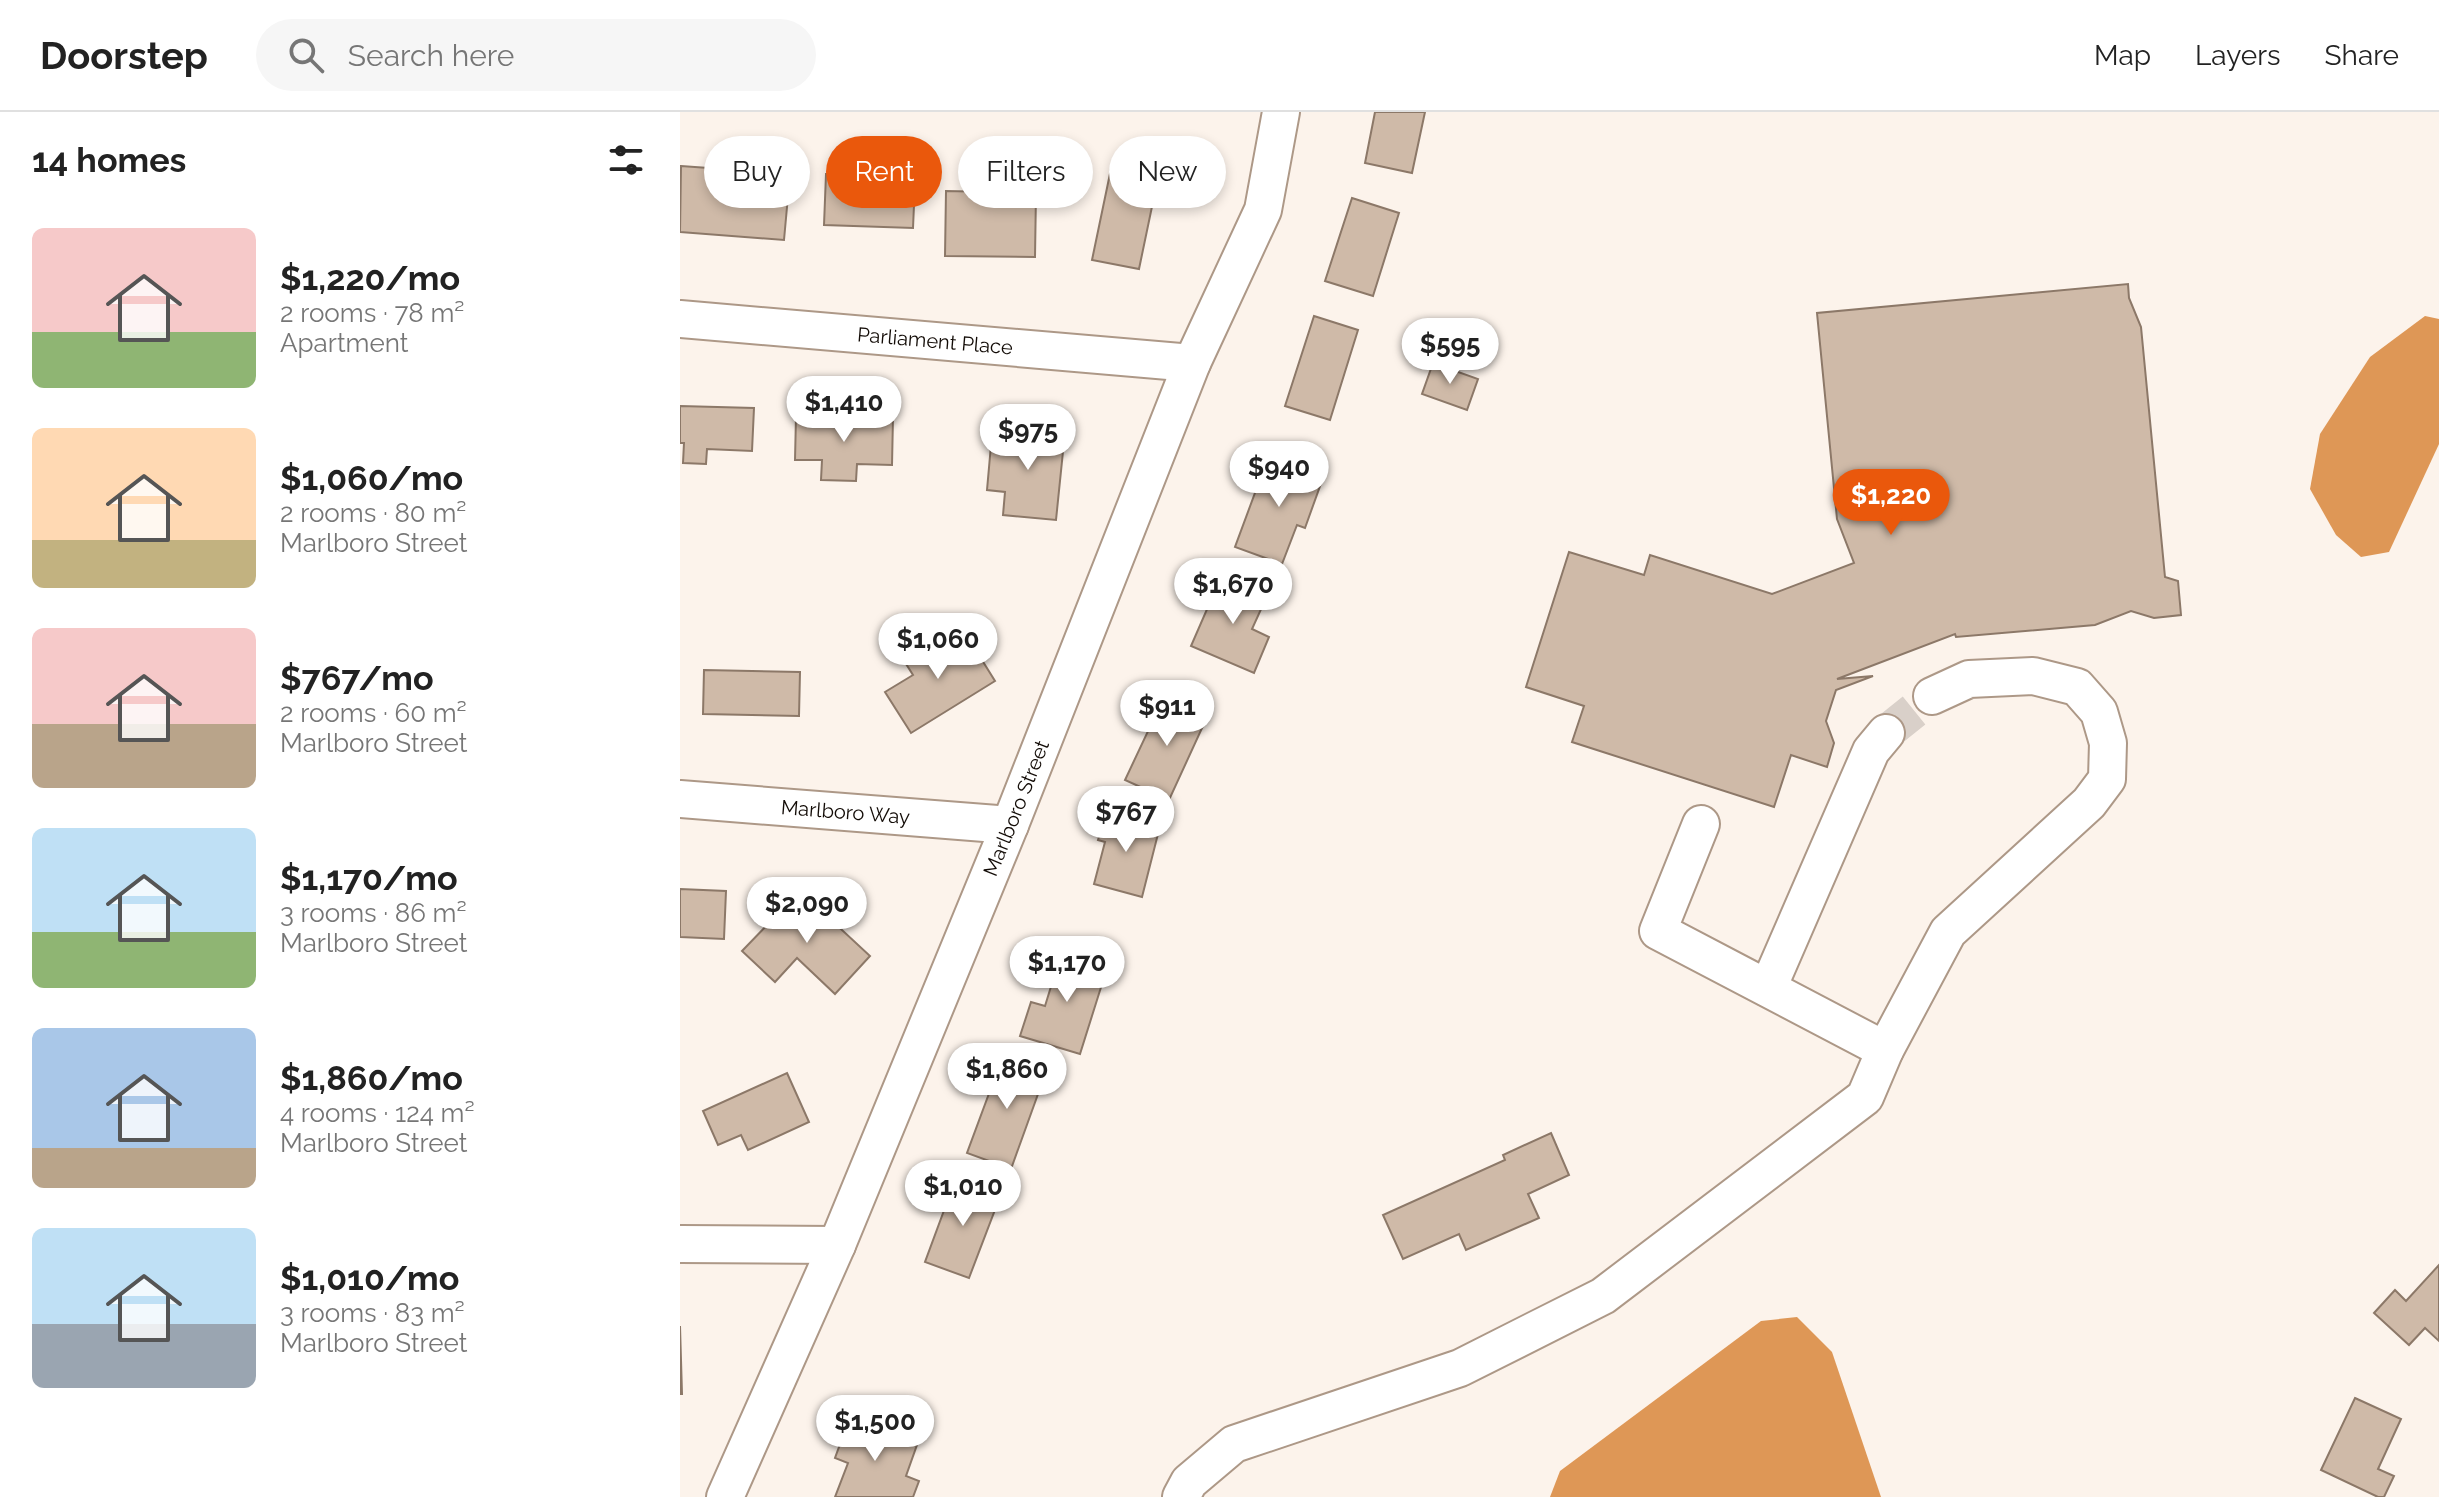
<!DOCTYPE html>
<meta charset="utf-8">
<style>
body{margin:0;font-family:Raleway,sans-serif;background:#f6f6f6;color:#222;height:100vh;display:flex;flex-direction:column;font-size:30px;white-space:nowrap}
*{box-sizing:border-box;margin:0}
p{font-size:26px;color:#767676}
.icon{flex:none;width:44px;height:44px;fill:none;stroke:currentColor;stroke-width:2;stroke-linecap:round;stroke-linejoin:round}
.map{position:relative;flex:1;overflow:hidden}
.sheet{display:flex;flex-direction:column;background:#fff;width:680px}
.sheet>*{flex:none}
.top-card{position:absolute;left:24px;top:24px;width:760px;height:72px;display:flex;gap:16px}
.price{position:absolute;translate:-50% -68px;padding:0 18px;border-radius:28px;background:#fff;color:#222;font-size:26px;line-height:52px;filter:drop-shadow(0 2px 4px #0008)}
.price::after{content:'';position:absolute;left:50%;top:48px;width:24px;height:18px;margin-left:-12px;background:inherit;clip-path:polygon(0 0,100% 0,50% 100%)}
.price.selected{background:#ea580c;color:#fff}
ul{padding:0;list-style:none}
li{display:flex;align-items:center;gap:24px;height:200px;padding:0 32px}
li span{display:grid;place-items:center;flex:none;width:224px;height:160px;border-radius:12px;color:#555}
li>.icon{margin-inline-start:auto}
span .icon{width:96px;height:96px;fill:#fffc;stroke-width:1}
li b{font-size:34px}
h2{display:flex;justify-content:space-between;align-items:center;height:96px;padding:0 32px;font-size:34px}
.pill{padding:0 28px;border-radius:36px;background:#fff;box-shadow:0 4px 12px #0003;font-size:28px;line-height:72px}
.pill.selected{background:#ea580c;color:#fff}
header{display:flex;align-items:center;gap:48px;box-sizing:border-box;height:112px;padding:0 40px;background:#fff;border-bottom:2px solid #e0e0e0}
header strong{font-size:38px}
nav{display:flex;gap:44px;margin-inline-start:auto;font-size:28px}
.search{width:560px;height:72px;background:#f6f6f6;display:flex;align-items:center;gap:20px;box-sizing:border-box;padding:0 28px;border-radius:44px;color:#767676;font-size:30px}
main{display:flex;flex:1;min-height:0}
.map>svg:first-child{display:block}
.water{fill:#de9756}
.building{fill:#cfbaa8;stroke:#8c7868;stroke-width:2}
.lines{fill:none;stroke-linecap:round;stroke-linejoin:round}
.minor-tunnel{stroke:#d9d0c9;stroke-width:36;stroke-dasharray:36 18;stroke-linecap:butt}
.minor-casing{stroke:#ad9887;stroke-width:40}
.minor{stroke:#fff;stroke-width:36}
.labels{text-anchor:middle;stroke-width:6;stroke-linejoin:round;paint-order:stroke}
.street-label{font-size:20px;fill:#120b06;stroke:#fff}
</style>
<header>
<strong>Doorstep</strong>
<div class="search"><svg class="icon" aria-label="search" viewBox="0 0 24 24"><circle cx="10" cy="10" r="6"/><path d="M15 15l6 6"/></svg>Search here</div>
<nav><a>Map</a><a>Layers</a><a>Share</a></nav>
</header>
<main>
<section class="sheet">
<h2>14 homes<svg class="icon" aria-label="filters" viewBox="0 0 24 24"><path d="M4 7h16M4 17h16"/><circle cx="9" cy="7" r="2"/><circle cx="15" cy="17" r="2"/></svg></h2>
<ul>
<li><span style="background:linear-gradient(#f6c9c9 65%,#8fb573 0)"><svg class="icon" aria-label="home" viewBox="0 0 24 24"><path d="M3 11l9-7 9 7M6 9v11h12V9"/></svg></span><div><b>$1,220/mo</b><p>2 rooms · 78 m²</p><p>Apartment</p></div></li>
<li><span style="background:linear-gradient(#ffd9b3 70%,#c2b280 0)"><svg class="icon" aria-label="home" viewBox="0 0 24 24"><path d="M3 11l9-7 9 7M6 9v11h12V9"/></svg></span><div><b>$1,060/mo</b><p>2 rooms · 80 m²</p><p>Marlboro Street</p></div></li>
<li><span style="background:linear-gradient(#f6c9c9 60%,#b9a48a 0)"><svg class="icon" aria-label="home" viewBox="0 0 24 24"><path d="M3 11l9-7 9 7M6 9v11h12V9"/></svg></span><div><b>$767/mo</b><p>2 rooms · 60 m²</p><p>Marlboro Street</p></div></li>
<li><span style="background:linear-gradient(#bfe0f5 65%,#8fb573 0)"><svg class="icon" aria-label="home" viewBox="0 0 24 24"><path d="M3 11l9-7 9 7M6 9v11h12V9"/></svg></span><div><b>$1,170/mo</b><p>3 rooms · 86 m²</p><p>Marlboro Street</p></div></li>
<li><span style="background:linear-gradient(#a9c7e8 75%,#b9a48a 0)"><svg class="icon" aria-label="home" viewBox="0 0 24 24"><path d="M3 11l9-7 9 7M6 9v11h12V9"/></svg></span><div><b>$1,860/mo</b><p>4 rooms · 124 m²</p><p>Marlboro Street</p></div></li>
<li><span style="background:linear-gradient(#bfe0f5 60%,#9aa5b1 0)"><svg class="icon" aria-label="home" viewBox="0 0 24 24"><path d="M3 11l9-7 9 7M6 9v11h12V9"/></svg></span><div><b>$1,010/mo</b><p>3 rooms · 83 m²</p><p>Marlboro Street</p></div></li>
</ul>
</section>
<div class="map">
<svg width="1759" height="1385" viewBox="0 0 1759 1385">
<rect width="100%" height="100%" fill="#fcf3eb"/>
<g class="water">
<polygon points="1745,204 1759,207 1759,332 1709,440 1681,445 1656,423 1630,377 1640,322 1690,245"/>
<polygon points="1117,1205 1152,1240 1201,1385 870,1385 880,1359 1081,1209"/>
</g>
<g class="building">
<polygon points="695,0 745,0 732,61 685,51"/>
<polygon points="187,46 220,47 219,70 235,70 233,116 144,113 146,62 186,64"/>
<polygon points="432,52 479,61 459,157 412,148"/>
<polygon points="1,54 110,62 104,128 0,120"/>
<polygon points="266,79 356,81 355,145 265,144"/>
<polygon points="672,86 719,101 693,184 645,169"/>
<polygon points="1448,172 1449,186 1461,215 1485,465 1498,469 1501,503 1474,506 1451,499 1415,513 1276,525 1275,522 1157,567 1193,564 1156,578 1146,609 1154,631 1147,655 1111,643 1094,695 892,630 904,594 846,575 889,440 964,463 970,443 1092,482 1174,451 1157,407 1137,201"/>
<polygon points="634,204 678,218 650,308 605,294"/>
<polygon points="753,251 798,267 787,298 742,282"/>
<polygon points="0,294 74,296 72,339 27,337 26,352 3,351 4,331 0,331"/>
<polygon points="116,304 213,305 212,353 177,352 176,369 141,368 142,348 115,348"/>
<polygon points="331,314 385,320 376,408 323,403 325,380 307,378 311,333 329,335"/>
<polygon points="589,343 644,363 625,416 617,413 602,452 555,435"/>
<polygon points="541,465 587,484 572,517 589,525 574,561 511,534"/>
<polygon points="287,524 315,569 231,621 205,580 233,563 221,544 249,526 258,541"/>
<polygon points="24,558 120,560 119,604 23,602"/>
<polygon points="485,583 528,603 489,688 445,668"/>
<polygon points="426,700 480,714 462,785 414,772 425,730 418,728"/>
<polygon points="0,777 46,779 44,827 0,825"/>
<polygon points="120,779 190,844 155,882 117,846 95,870 62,839"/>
<polygon points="382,839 428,853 400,942 340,924 351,890 365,894"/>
<polygon points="324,941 367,957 331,1057 287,1041"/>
<polygon points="107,961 129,1010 68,1038 61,1023 38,1033 23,999"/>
<polygon points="871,1021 889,1063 848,1082 859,1106 786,1138 779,1122 723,1147 703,1103 825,1048 823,1043"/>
<polygon points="276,1066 321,1082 289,1166 245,1150"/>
<polygon points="1759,1153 1759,1229 1745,1216 1729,1233 1694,1201 1715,1178 1726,1189"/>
<polygon points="0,1214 2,1282 0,1282"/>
<polygon points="1675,1286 1721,1307 1698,1357 1714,1364 1704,1385 1698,1385 1641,1358"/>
<polygon points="170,1305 238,1330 226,1364 239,1369 233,1385 155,1385 168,1351 155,1346"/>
</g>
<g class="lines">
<polyline class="minor-tunnel" points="1206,621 1252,584"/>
<defs>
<g id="minor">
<path id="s1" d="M0,207L512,251"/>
<path id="s2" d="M0,687L330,713"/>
<polyline points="1088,876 1191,639 1206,621"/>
<polyline points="1205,938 1268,820 1409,691 1427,667 1428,631 1419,600 1397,575 1353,564 1289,567 1252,584"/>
<polyline points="0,1132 157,1133"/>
<path id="s3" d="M45,1385L157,1133L330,713L512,251L583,98L601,0"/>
<polyline points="501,1385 509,1370 554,1332 780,1256 923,1184 1185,985 1205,938 978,819 1021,712"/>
</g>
</defs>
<use href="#minor" class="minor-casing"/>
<use href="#minor" class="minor"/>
</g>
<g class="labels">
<g class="street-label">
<text dy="7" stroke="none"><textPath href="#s1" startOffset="256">Parliament Place</textPath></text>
<text dy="7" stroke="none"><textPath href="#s3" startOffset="748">Marlboro Street</textPath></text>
<text dy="7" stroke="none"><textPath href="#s2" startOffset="166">Marlboro Way</textPath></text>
</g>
</g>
</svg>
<b class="price" style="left:770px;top:274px">$595</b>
<b class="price" style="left:164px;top:332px">$1,410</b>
<b class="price" style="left:348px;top:360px">$975</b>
<b class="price" style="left:599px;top:397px">$940</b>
<b class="price selected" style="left:1211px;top:425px">$1,220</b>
<b class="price" style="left:553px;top:514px">$1,670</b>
<b class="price" style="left:258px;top:569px">$1,060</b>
<b class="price" style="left:487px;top:636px">$911</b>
<b class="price" style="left:446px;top:742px">$767</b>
<b class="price" style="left:127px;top:833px">$2,090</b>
<b class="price" style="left:387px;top:892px">$1,170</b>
<b class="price" style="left:327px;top:999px">$1,860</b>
<b class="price" style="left:283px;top:1116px">$1,010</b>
<b class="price" style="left:195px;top:1351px">$1,500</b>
<div class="top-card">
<a class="pill">Buy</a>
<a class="pill selected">Rent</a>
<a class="pill">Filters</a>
<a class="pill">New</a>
</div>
</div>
</main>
